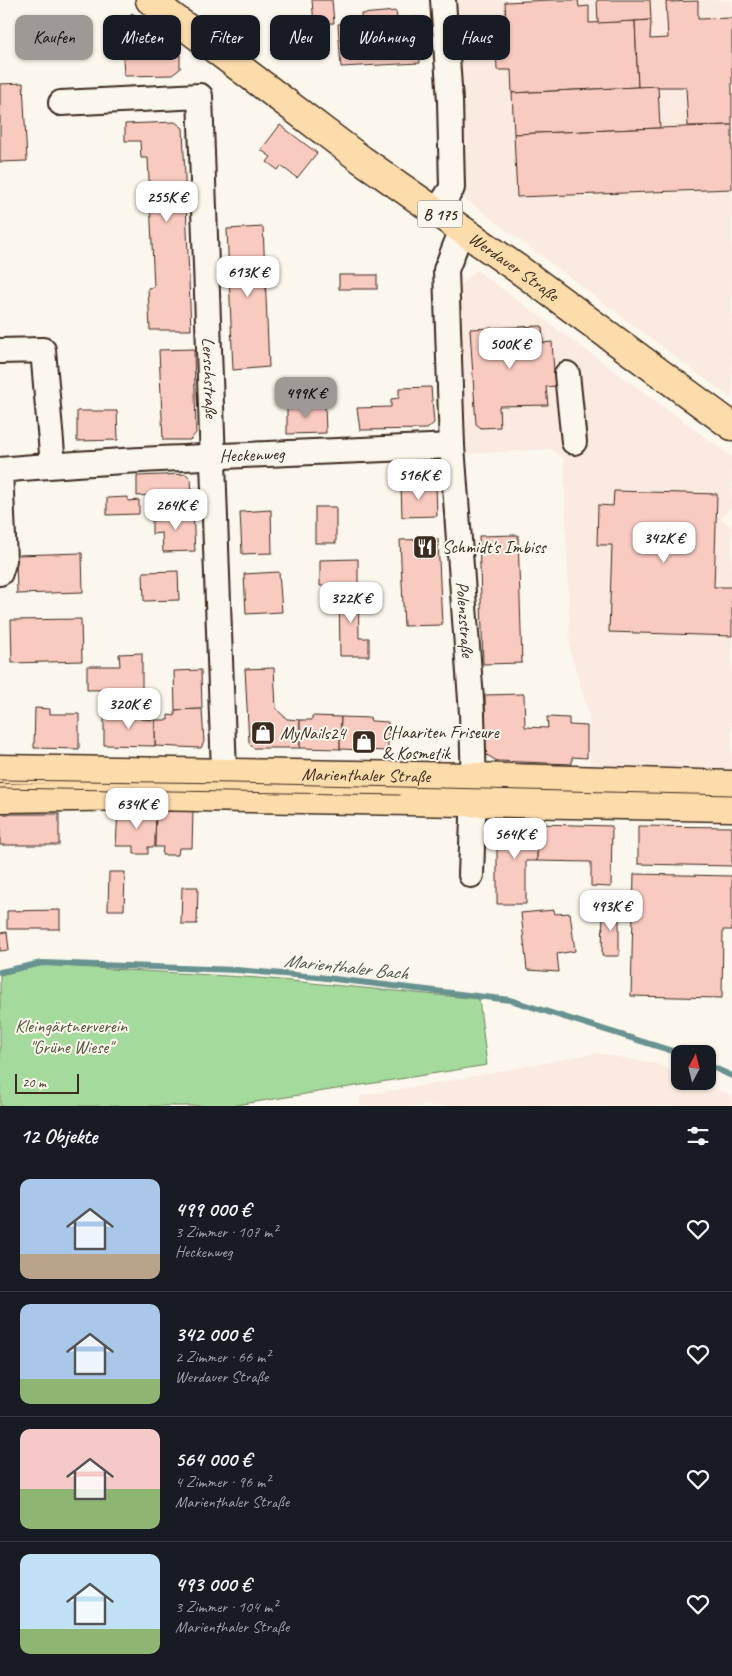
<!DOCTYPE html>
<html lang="de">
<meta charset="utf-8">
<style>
body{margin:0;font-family:Caveat,sans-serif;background:#242831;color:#f1f3f6;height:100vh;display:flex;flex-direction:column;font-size:19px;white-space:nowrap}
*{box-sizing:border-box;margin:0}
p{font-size:16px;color:#9ea1a6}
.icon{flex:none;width:28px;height:28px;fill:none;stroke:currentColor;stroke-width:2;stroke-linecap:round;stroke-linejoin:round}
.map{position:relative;height:1106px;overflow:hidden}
.panel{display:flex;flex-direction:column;background:#171b24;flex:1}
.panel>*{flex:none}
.top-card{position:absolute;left:15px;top:15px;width:702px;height:45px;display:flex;gap:10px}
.needle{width:32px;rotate:7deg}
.controls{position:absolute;left:671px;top:1045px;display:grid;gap:10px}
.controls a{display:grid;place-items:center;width:45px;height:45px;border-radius:10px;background:#171b24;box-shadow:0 1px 4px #0004;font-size:25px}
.scale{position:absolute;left:15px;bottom:12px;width:64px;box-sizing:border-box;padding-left:5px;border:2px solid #3b2a1e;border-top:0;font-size:14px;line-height:18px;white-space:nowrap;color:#3b2a1e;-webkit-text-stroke:4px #fbf7ec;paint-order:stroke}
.price{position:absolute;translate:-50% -42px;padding:0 11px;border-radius:10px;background:#fff;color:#222;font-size:16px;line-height:32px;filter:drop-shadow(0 1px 2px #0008)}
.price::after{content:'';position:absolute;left:50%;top:30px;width:15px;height:11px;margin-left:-8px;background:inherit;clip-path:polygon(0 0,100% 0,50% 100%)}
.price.current{background:#9f9995;color:#111}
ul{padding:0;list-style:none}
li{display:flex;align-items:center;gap:15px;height:125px;padding:0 20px}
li+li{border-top:1px solid #363941}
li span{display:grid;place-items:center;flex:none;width:140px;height:100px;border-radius:10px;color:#555}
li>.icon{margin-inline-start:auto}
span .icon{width:60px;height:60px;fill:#fffc;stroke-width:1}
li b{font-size:21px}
h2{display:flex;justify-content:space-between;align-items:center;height:60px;padding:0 20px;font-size:21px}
.pill{padding:0 18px;border-radius:10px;background:#171b24;box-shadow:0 1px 4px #0004;font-size:18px;line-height:45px}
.pill.current{background:#9f9995;color:#111}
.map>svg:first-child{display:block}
.built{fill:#faeadf}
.green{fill:#a5da9d;stroke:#70825e}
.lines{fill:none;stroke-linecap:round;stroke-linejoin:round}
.stream{stroke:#689290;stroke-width:6}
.building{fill:#f9cac0;stroke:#3b2a1e}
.minor-casing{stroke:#3b2a1e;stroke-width:28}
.major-casing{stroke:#3b2a1e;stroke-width:31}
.minor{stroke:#fbf7ec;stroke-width:24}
.major{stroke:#fddcac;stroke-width:28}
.tram{stroke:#3b2a1e;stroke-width:1}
.labels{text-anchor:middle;stroke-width:4;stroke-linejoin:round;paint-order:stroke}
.shield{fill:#fbf7ec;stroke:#75685c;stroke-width:1}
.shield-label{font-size:16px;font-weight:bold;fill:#3b2a1e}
.street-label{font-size:18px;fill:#3b2a1e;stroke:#fbf7ec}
.poi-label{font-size:18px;fill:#3b2a1e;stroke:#fbf7ec;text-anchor:start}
.park-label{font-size:18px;fill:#56563e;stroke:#fbf7ec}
.water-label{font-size:19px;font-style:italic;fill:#4e564e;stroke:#fbf7ec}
</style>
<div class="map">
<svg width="732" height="1106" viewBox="0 0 732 1106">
<rect width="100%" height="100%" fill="#fbf7ec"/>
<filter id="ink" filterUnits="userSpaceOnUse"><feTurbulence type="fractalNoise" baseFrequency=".02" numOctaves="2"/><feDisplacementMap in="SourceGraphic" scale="10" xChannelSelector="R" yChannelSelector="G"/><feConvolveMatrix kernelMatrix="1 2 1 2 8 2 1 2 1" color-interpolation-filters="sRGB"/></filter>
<g filter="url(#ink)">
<g class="built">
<polygon points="451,0 732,0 732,399 464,198"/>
<polygon points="476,270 732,457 732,505 721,519 732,527 732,770 590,766 589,715 570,650 564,459 550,449 467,454 460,286"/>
<polygon points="596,1053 656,1064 680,1074 680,1081 697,1081 732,1096 732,1106 360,1106 360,1096 444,1082"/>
</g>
<polygon class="green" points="43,965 259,978 479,999 487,1065 230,1106 0,1106 0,975"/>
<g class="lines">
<g class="stream">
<polyline points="0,972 42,963 237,970 318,977 510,1000 682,1054"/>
<polyline points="708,1065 732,1076"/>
</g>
</g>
<g class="building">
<polygon points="312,0 332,0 334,23 314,24"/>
<polygon points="551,0 578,0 579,7 589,6 589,23 635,21 638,87 512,93 511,70 497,70 496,44 507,43 505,2"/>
<polygon points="597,0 650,0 651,20 598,23"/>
<polygon points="698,1 698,19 732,18 732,125 688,126 686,87 638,87 635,21 651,20 650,39 668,38 666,2"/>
<polygon points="396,11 397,19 417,17 420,63 341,67 338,24 361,22 361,14"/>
<polygon points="132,13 180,48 180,69 172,75 124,76 123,57 130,57 129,36 120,30"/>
<polygon points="23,83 27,161 0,162 0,84"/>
<polygon points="658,86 660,128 514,134 512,93"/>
<polygon points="175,122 183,128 191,330 150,330 148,288 154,287 148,158 141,158 140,141 125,141 125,124"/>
<polygon points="280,125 317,153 297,178 281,166 278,170 267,162 271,157 261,150"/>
<polygon points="732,125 732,189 517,197 514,134"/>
<polygon points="263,227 269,367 233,370 227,229"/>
<rect x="339" y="275" width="38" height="14"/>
<polygon points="542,326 543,343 552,342 555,386 546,387 548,405 499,406 500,427 481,428 476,424 470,329"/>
<polygon points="194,349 196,433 190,440 163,440 159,350"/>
<polygon points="431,387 434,423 427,429 360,430 357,408 391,407 391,399 399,398 399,388"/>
<polygon points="325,404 326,433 287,434 287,405"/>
<polygon points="77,411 117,411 118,440 77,441"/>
<polygon points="186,474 191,479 193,511 160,512 160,501 152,501 151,495 137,496 137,476"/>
<polygon points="436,484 437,516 402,517 401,485"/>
<polygon points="614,491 717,494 714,587 732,587 732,636 609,632 612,545 597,545 598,505 613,506"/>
<polygon points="128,497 128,501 139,500 139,514 107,515 107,498"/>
<rect x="315" y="507" width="21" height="36"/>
<polygon points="271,510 272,553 242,554 240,512"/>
<polygon points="193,511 195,551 163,552 162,533 152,534 152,520 160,520 160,512"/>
<polygon points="518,535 522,663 483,664 479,536"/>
<polygon points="438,539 442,625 404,626 400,540"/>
<polygon points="82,553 83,592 17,594 16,555"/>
<polygon points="358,559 358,586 320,586 320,560"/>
<polygon points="178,571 179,600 144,601 143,572"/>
<polygon points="279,572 282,612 246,614 244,574"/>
<polygon points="339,586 358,586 359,638 369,638 369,656 340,656"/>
<polygon points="81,619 82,661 12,663 11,620"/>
<polygon points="142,653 142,689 87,690 87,666 120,666 119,654"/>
<polygon points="274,668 276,709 287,719 300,720 300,748 253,748 249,743 245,669"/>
<polygon points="201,670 202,709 175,710 174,671"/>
<polygon points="524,694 525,727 548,728 547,717 569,718 569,725 587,726 587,758 572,757 572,764 497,761 485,754 485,695"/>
<polygon points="35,708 50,709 50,714 79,714 79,749 34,748"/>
<polygon points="202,709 204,742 201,748 155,746 155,720 168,720 168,715 175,716 175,710"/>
<polygon points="124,710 141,710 141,719 155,720 155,746 104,745 104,717 116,717 116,712 124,712"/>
<polygon points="312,716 341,717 340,749 300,748 300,720 312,720"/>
<polygon points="341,717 370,718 371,721 388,722 388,751 340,749"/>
<polygon points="118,809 156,810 155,847 148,847 148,854 134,854 134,846 116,846"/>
<polygon points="156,810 193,811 192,848 179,848 178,855 162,855 163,847 155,847"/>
<rect x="0" y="814" width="59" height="31"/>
<polygon points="497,823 538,824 537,861 526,861 526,904 497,904"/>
<polygon points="538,824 612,826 611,887 591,886 591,862 537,861"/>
<polygon points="638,826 732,827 732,866 638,864"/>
<polygon points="109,872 125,872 124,910 108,910"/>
<polygon points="634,874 732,876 732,930 723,930 722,998 631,996"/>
<polygon points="182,887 198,887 197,924 181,924"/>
<polygon points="603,907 619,908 619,956 602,956"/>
<polygon points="60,910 60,929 7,929 7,911"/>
<polygon points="554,910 555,914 570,913 575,951 557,954 559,972 527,970 521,913"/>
<polygon points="7,932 9,950 0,951 0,933"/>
</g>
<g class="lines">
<defs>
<g id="minor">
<path id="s1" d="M61,103L200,96L224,772L223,790"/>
<polyline points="437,211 452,188 450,101 443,0"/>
<path id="s2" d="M462,229L446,270L452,446L472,713L474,789L471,875"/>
<polyline points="0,351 43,350 53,465"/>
<polyline points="567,374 574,442"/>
<path id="s3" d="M0,573L4,560L0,470C150,457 302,453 452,446"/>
</g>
<g id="major">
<path id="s4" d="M150,0L362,160L521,271L732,426"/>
<path id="s5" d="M0,769L474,777L732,785"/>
<polyline points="0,798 148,796 732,807"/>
</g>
</defs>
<use href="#minor" class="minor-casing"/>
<use href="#major" class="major-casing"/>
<use href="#minor" class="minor"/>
<use href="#major" class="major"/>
<g class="tram">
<polyline points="0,780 235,783 732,795"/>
<polyline points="0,788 400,795"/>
</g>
</g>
</g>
<defs>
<symbol id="restaurant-square" viewBox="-11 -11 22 22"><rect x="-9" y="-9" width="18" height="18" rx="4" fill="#3b2a1e" stroke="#fbf7ec"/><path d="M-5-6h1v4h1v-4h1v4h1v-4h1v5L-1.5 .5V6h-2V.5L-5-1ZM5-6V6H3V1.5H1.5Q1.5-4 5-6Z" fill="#fff"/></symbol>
<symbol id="shop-square" viewBox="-11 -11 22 22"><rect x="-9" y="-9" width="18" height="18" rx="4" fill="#3b2a1e" stroke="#fbf7ec"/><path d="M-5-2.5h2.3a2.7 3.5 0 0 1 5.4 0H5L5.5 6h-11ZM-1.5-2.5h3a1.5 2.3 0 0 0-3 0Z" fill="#fff"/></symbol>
</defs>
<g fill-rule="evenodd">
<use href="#restaurant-square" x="411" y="533" width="28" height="28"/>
<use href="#shop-square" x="249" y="719" width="28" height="28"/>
<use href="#shop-square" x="350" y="728" width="28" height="28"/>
</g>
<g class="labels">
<rect class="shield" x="417.5" y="200.5" width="45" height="27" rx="4"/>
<g class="shield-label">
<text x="440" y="220">B 175</text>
</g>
<g class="street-label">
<text dy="6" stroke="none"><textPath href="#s4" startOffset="451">Werdauer Straße</textPath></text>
<text dy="6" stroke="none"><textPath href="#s1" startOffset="421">Lerschstraße</textPath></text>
<text dy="6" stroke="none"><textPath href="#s3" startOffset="356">Heckenweg</textPath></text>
<text dy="6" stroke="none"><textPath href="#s2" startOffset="394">Polenzstraße</textPath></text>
<text dy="6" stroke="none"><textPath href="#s5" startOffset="366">Marienthaler Straße</textPath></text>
</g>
<g class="poi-label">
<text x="442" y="553">Schmidt's Imbiss</text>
<text x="382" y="738">CHaariten Friseure<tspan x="382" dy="21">&amp; Kosmetik</tspan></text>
<text x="280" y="739">MyNails24</text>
</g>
<g class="park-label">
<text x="71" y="1032">Kleingärtnerverein<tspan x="71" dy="21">"Grüne Wiese"</tspan></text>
</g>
<g class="water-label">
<text transform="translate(346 966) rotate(6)" y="7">Marienthaler Bach</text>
</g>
</g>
</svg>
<div class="controls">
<a><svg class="needle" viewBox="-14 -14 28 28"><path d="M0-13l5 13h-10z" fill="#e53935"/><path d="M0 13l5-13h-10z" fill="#9ea1a6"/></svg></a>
</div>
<div class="scale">20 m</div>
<b class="price" style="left:167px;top:223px">255K €</b>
<b class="price" style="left:248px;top:298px">613K €</b>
<b class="price" style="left:510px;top:370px">500K €</b>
<b class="price current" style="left:306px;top:419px">499K €</b>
<b class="price" style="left:419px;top:501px">516K €</b>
<b class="price" style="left:176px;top:531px">264K €</b>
<b class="price" style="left:664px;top:564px">342K €</b>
<b class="price" style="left:351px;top:624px">322K €</b>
<b class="price" style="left:129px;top:730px">320K €</b>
<b class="price" style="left:137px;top:830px">634K €</b>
<b class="price" style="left:515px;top:860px">564K €</b>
<b class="price" style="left:611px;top:932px">493K €</b>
<div class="top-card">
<a class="pill current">Kaufen</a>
<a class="pill">Mieten</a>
<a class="pill">Filter</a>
<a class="pill">Neu</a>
<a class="pill">Wohnung</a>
<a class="pill">Haus</a>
</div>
</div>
<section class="panel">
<h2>12 Objekte<svg class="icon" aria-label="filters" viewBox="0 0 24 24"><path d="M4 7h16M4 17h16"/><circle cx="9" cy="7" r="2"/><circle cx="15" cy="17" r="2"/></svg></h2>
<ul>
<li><span style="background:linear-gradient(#a9c7e8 75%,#b9a48a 0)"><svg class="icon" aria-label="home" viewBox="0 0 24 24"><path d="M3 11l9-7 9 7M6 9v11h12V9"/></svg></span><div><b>499 000 €</b><p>3 Zimmer · 107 m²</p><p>Heckenweg</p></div><svg class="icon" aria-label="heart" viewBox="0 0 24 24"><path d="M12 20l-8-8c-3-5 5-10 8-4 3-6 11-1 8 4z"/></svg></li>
<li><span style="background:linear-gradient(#a9c7e8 75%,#8fb573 0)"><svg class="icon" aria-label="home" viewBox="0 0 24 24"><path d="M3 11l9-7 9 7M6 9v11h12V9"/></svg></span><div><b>342 000 €</b><p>2 Zimmer · 66 m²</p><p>Werdauer Straße</p></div><svg class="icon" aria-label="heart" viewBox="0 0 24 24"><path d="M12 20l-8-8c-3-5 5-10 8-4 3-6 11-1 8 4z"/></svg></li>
<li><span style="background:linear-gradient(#f6c9c9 60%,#8fb573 0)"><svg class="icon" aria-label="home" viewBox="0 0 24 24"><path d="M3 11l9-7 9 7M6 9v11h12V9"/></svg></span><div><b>564 000 €</b><p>4 Zimmer · 96 m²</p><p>Marienthaler Straße</p></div><svg class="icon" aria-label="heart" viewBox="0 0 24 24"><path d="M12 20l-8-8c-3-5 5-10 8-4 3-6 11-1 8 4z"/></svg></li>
<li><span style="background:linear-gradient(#bfe0f5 75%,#8fb573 0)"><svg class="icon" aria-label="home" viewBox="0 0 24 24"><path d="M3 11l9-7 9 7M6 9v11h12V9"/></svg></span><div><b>493 000 €</b><p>3 Zimmer · 104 m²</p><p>Marienthaler Straße</p></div><svg class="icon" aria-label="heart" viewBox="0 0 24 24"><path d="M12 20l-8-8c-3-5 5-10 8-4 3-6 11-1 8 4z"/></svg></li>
</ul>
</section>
